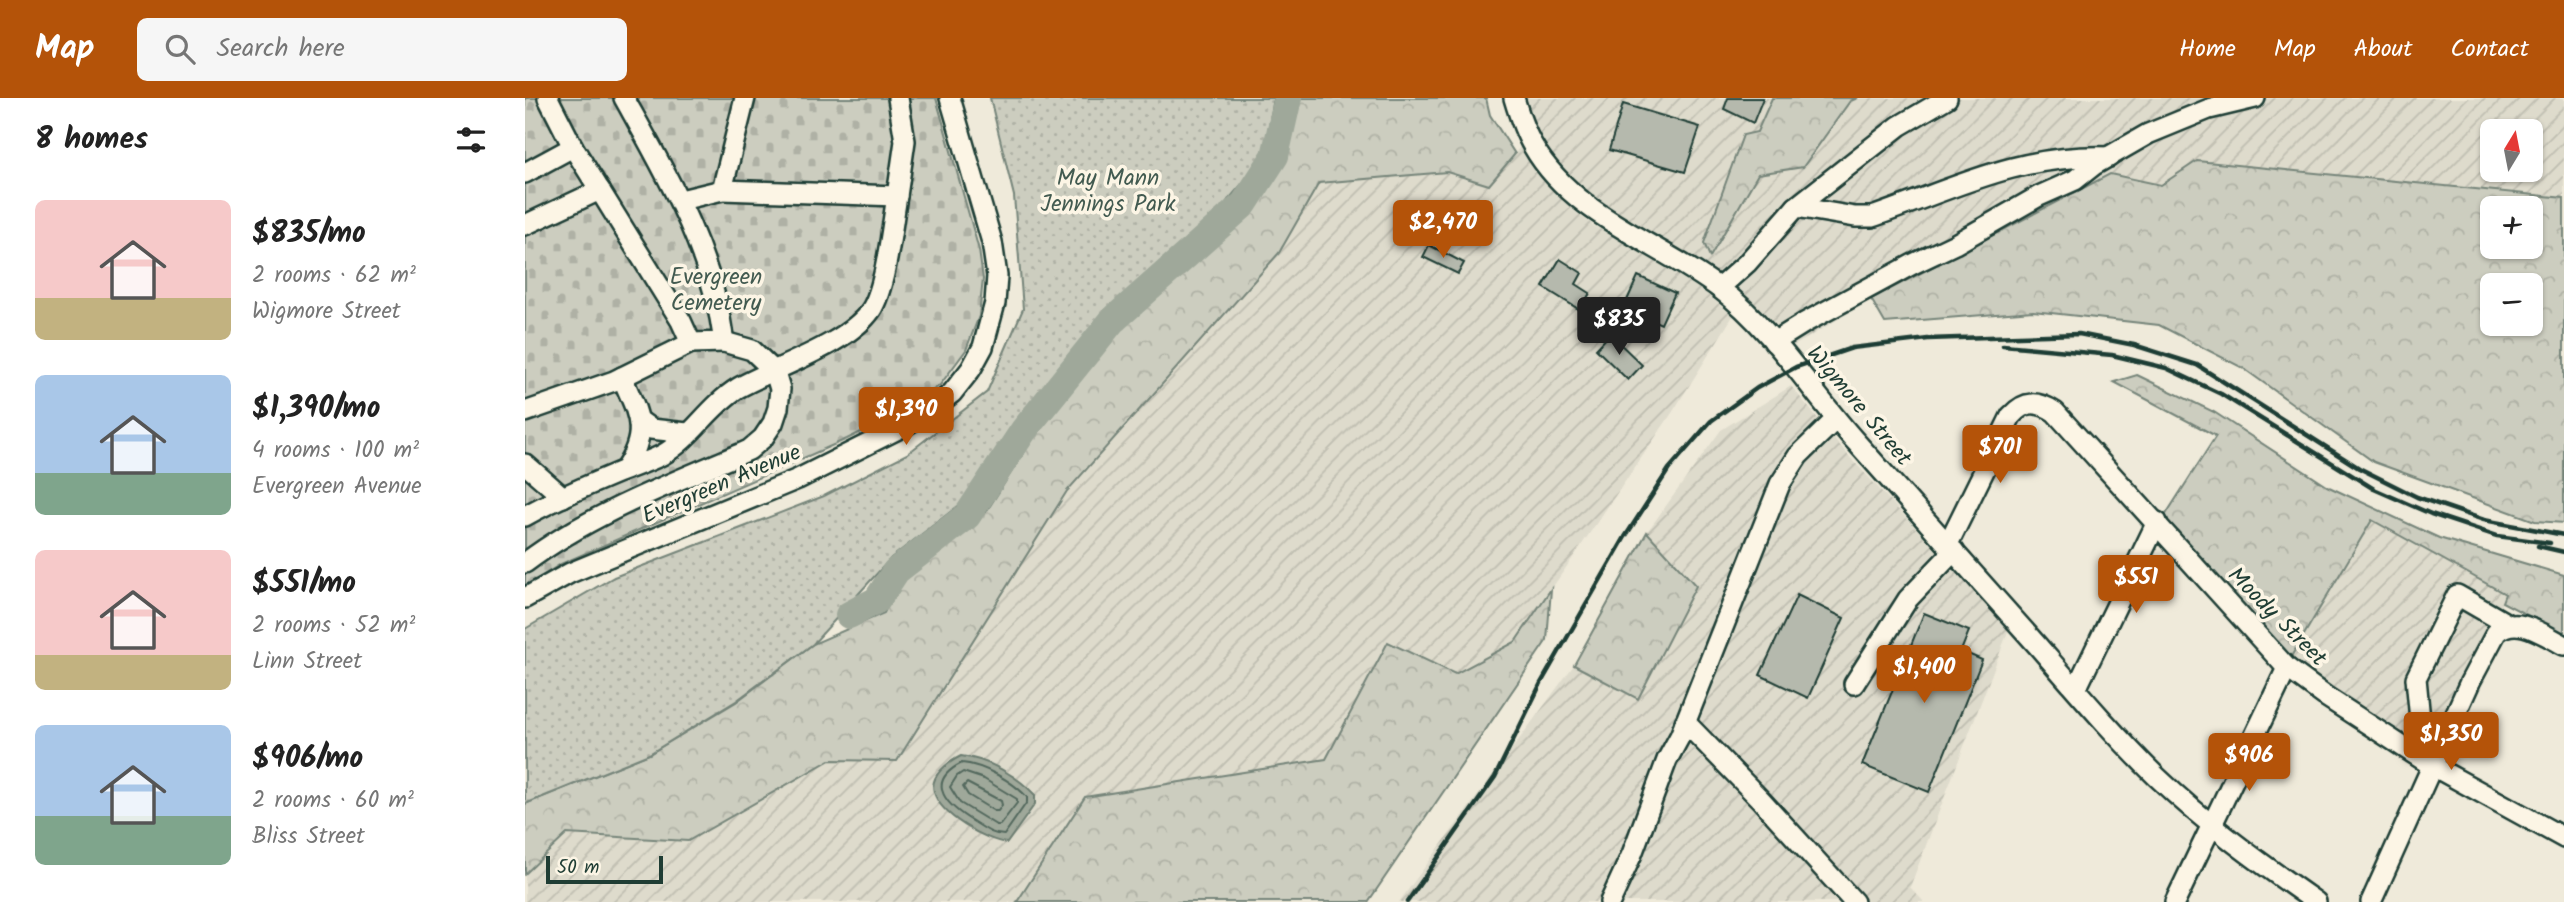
<!DOCTYPE html>
<meta charset="utf-8">
<style>
body{margin:0;font-family:Kalam,sans-serif;background:#f6f6f6;color:#222;height:100vh;display:flex;flex-direction:column;font-size:26px;white-space:nowrap}
*{box-sizing:border-box;margin:0}
p{font-size:23px;color:#767676}
.icon{flex:none;width:38px;height:38px;fill:none;stroke:currentColor;stroke-width:2;stroke-linecap:round;stroke-linejoin:round}
.map{position:relative;flex:1;overflow:hidden}
.details{display:flex;flex-direction:column;background:#fff;width:525px}
.details>*{flex:none}
.needle{width:46px;rotate:10deg}
.buttons{position:absolute;left:1955px;top:21px;display:grid;gap:14px}
.buttons a{display:grid;place-items:center;width:63px;height:63px;border-radius:10px;background:#fff;box-shadow:0 2px 5px #0004;font-size:35px}
.scale{position:absolute;left:21px;bottom:18px;width:117px;box-sizing:border-box;padding-left:7px;border:4px solid #1f3d34;border-top:0;font-size:19px;line-height:24px;white-space:nowrap;color:#1f3d34;-webkit-text-stroke:5px #fcf5e5;paint-order:stroke}
.price{position:absolute;translate:-50% -60px;padding:0 16px;border-radius:7px;background:#b45309;color:#fff;font-size:23px;line-height:46px;filter:drop-shadow(0 2px 4px #0008)}
.price::after{content:'';position:absolute;left:50%;top:42px;width:21px;height:16px;margin-left:-10px;background:inherit;clip-path:polygon(0 0,100% 0,50% 100%)}
.price.on{background:#222;color:#fff}
ul{padding:0;list-style:none}
li{display:flex;align-items:center;gap:21px;height:175px;padding:0 35px}
li span{display:grid;place-items:center;flex:none;width:196px;height:140px;border-radius:10px;color:#555}
li>.icon{margin-inline-start:auto}
span .icon{width:84px;height:84px;fill:#fffc;stroke-width:1}
li b{font-size:30px}
h2{display:flex;justify-content:space-between;align-items:center;height:84px;padding:0 35px;font-size:30px}
header{display:flex;align-items:center;gap:42px;box-sizing:border-box;height:98px;padding:0 35px;background:#b45309;color:#fff}
header strong{font-size:33px}
nav{display:flex;gap:38px;margin-inline-start:auto;font-size:24px}
.search{width:490px;height:63px;background:#f6f6f6;display:flex;align-items:center;gap:18px;box-sizing:border-box;padding:0 24px;border-radius:10px;color:#767676;font-size:26px}
main{display:flex;flex:1;min-height:0}
.map>svg:first-child{display:block}
.industrial{fill:url(#industrial-furrows);fill-rule:evenodd}
.forest{fill:url(#forest-crowns);stroke:#76857a;stroke-width:2;fill-rule:evenodd}
.cemetery{fill:url(#cemetery-stones);stroke:#76857a;stroke-width:2}
.park{fill:url(#park-dots);stroke:#76857a;stroke-width:2}
.water{fill:#9fa89a;stroke:#6c7d71;stroke-width:2}
.lines{fill:none;stroke-linecap:round;stroke-linejoin:round}
.shore{stroke:#52685d;stroke-width:2}
.river{stroke:#9fa89a;stroke-width:28}
.building{fill:#b5b9ad;stroke:#1f3d34;stroke-width:2}
.minor-casing{stroke:#1f3d34;stroke-width:24}
.minor{stroke:#fcf5e5;stroke-width:19}
.rail{stroke:#1f3d34;stroke-width:4.5}
.labels{text-anchor:middle;stroke-width:7;stroke-linejoin:round;paint-order:stroke}
.park-label{font-size:23px;fill:#425a50;stroke:#fcf5e5}
.street-label{font-size:23px;fill:#1f3d34;stroke:#fcf5e5}
</style>
<header>
<strong>Map</strong>
<div class="search"><svg class="icon" aria-label="search" viewBox="0 0 24 24"><circle cx="10" cy="10" r="6"/><path d="M15 15l6 6"/></svg>Search here</div>
<nav><a>Home</a><a>Map</a><a>About</a><a>Contact</a></nav>
</header>
<main>
<section class="details">
<h2>8 homes<svg class="icon" aria-label="filters" viewBox="0 0 24 24"><path d="M4 7h16M4 17h16"/><circle cx="9" cy="7" r="2"/><circle cx="15" cy="17" r="2"/></svg></h2>
<ul>
<li><span style="background:linear-gradient(#f6c9c9 70%,#c2b280 0)"><svg class="icon" aria-label="home" viewBox="0 0 24 24"><path d="M3 11l9-7 9 7M6 9v11h12V9"/></svg></span><div><b>$835/mo</b><p>2 rooms · 62 m²</p><p>Wigmore Street</p></div></li>
<li><span style="background:linear-gradient(#a9c7e8 70%,#7fa58c 0)"><svg class="icon" aria-label="home" viewBox="0 0 24 24"><path d="M3 11l9-7 9 7M6 9v11h12V9"/></svg></span><div><b>$1,390/mo</b><p>4 rooms · 100 m²</p><p>Evergreen Avenue</p></div></li>
<li><span style="background:linear-gradient(#f6c9c9 75%,#c2b280 0)"><svg class="icon" aria-label="home" viewBox="0 0 24 24"><path d="M3 11l9-7 9 7M6 9v11h12V9"/></svg></span><div><b>$551/mo</b><p>2 rooms · 52 m²</p><p>Linn Street</p></div></li>
<li><span style="background:linear-gradient(#a9c7e8 65%,#7fa58c 0)"><svg class="icon" aria-label="home" viewBox="0 0 24 24"><path d="M3 11l9-7 9 7M6 9v11h12V9"/></svg></span><div><b>$906/mo</b><p>2 rooms · 60 m²</p><p>Bliss Street</p></div></li>
</ul>
</section>
<div class="map">
<svg width="2039" height="804" viewBox="0 0 2039 804">
<defs>
<pattern id="industrial-furrows" width="10" height="10" patternUnits="userSpaceOnUse" patternTransform="scale(1.75)"><rect width="10" height="10" fill="#dedbcc"/><path d="M-1 1l2-2M0 10L10 0M9 11l2-2" fill="none" stroke="#bebdb0"/></pattern>
<pattern id="forest-crowns" width="20" height="18" patternUnits="userSpaceOnUse" patternTransform="scale(1.75)"><rect width="20" height="18" fill="#cccdbf"/><path d="M2 6a3 3 0 1 1 6 0M12 15a3 3 0 1 1 6 0" fill="none" stroke="#afb1a5"/></pattern>
<pattern id="cemetery-stones" width="16" height="16" patternUnits="userSpaceOnUse" patternTransform="scale(1.75)"><rect width="16" height="16" fill="#cccdbf"/><path d="M2 7V4a2 2 0 0 1 4 0v3zM10 15v-3a2 2 0 0 1 4 0v3z" fill="#afb1a5"/></pattern>
<pattern id="park-dots" width="8" height="8" patternUnits="userSpaceOnUse" patternTransform="scale(1.75)"><rect width="8" height="8" fill="#cccdbf"/><path d="M2 2h.1M6 6h.1" fill="none" stroke="#afb1a5" stroke-width="1.8" stroke-linecap="round"/></pattern>
</defs>
<rect width="100%" height="100%" fill="#efeada"/>
<filter id="ink" filterUnits="userSpaceOnUse"><feTurbulence type="fractalNoise" baseFrequency=".0143" numOctaves="2"/><feDisplacementMap in="SourceGraphic" scale="14" xChannelSelector="R" yChannelSelector="G"/><feConvolveMatrix kernelMatrix="1 2 1 2 8 2 1 2 1" color-interpolation-filters="sRGB"/></filter>
<g filter="url(#ink)">
<g class="industrial">
<path d="M997,0H1247L1232,35L1218,37L1179,145L1233,76L1278,69L1325,3L1333,0H2039V100L1672,63L1636,87L1585,76L1346,201L1269,248L1251,226L1219,195L1078,110L1028,65L1011,36ZM1967,33H2006V72H1967Z"/>
<polygon points="995,49 1011,72 1048,112 1069,128 1155,174 1208,218 1147,315 990,544 930,576 863,545 801,661 560,699 492,804 0,804 0,776 42,736 163,743 305,662 372,663 542,393 754,155 794,85 922,74 964,87"/>
<polygon points="1266,288 1323,357 1484,531 1385,789 1399,804 874,804 1049,567 1112,601 1171,488 1122,434 1196,332"/>
<polygon points="1847,422 1981,496 1906,657 1764,562"/>
</g>
<g class="forest">
<polygon points="775,0 961,0 965,17 990,56 964,87 922,74 794,85 754,155 542,393 372,663 305,662 163,743 42,736 0,776 0,706 124,656 211,604 288,546 359,515 378,476 461,414 514,331 595,231 725,114 762,59"/>
<polygon points="1247,0 1333,0 1325,3 1278,69 1233,76 1185,159 1179,145 1218,37 1232,34"/>
<path d="M1672,63L2039,100V425L2010,423L1849,364L1718,270L1634,227L1508,213L1360,225L1346,201L1585,76L1636,87ZM1967,110H2006V149H1967ZM1967,187H2006V226H1967Z"/>
<polygon points="1612,277 1689,314 1802,388 1914,440 2039,477 2039,536 1977,504 1980,496 1847,422 1764,562 1638,421 1691,338 1589,284"/>
<polygon points="1122,434 1171,488 1113,601 1049,567"/>
<polygon points="1026,491 1022,542 843,804 492,804 560,699 801,661 863,544 930,576 990,544"/>
</g>
<polygon class="cemetery" points="0,0 411,0 454,152 458,181 454,218 441,252 415,287 381,312 322,341 36,466 0,489"/>
<polygon class="park" points="465,0 749,0 738,61 678,132 575,220 516,295 442,401 366,460 288,546 211,603 124,656 0,706 0,531 89,479 299,398 382,356 462,294 498,211 489,98"/>
<path class="water" d="M436,658C463,661 491,677 510,697V706L482,745C461,743 415,717 409,694C404,677 424,664 436,658Z"/>
<g class="lines">
<g class="shore">
<path d="M437,665C459,667 487,683 502,699V704L479,737C467,737 459,730 449,724C424,709 397,685 437,665Z"/>
<polygon points="438,674 459,681 492,701 492,705 475,727 471,727 435,705 425,689 432,678"/>
<polygon points="442,685 476,703 477,707 473,713 469,713 443,697 438,689"/>
</g>
<polyline class="river" points="324,517 352,502 371,473 442,418 499,332 587,223 719,106 750,58 763,0"/>
</g>
<g class="building">
<polygon points="1203,0 1238,0 1228,25 1199,11"/>
<polygon points="1098,6 1175,29 1160,74 1084,52"/>
<polygon points="904,147 939,165 933,176 898,159"/>
<polygon points="1035,161 1057,175 1051,186 1065,195 1055,212 1018,189"/>
<polygon points="1113,178 1150,195 1136,226 1099,209"/>
<polygon points="1085,236 1117,267 1103,282 1071,251"/>
<polygon points="1272,497 1319,520 1283,600 1235,577"/>
<polygon points="1399,515 1444,533 1436,553 1457,562 1404,694 1337,667"/>
</g>
<g class="lines">
<defs>
<g id="minor">
<polyline points="23,0 48,49 156,223 166,245"/>
<path d="M989,0C994,17 999,33 1008,48C1048,118 1133,144 1194,190C1249,232 1286,294 1332,345C1392,412 1452,479 1512,547C1551,592 1590,638 1632,679C1681,726 1735,765 1791,804"/>
<polyline points="0,75 48,49"/>
<polyline points="197,92 372,98 380,43 373,0"/>
<polyline points="156,102 197,92 220,0"/>
<polyline points="1271,109 1374,28 1422,0"/>
<polyline points="0,127 75,92"/>
<path d="M1194,190L1222,165L1271,109L1330,119H1347C1430,90 1493,56 1584,59"/>
<polyline points="1249,244 1281,224 1388,166 1430,146 1514,98 1550,82 1569,67 1623,36 1684,11 1730,0"/>
<path d="M97,279C113,317 125,332 100,371"/>
<path d="M0,314L89,283L166,245L199,244C187,153 143,79 99,0"/>
<polyline points="115,323 126,331 162,335"/>
<polyline points="0,366 38,399"/>
<path d="M0,418C30,401 61,388 92,375C107,369 123,364 137,357C166,341 184,308 213,290C250,269 322,247 346,212C361,189 367,127 372,98"/>
<path d="M1423,446L1486,318C1500,302 1513,303 1530,314L1762,570L1800,598L1906,667L2039,740"/>
<path d="M0,465C66,415 148,385 224,352L238,340L248,325L253,310L255,291L250,274L227,252L199,244"/>
<polyline points="0,500 45,475 273,381 383,326 408,310 427,295 446,271 458,249 470,205 472,178 467,144 425,0"/>
<polyline points="1329,586 1383,501 1429,453"/>
<polyline points="1551,591 1632,424"/>
<polyline points="1160,624 1236,702 1329,804"/>
<polyline points="1906,667 1898,653 1891,580 1932,497 1984,527"/>
<polyline points="1085,804 1107,756 1142,662 1155,638 1255,386 1273,358 1311,321"/>
<polyline points="1650,804 1762,570"/>
<path d="M1846,804L1945,584L1971,535C1990,515 2019,537 2039,547"/>
</g>
</defs>
<use href="#minor" class="minor-casing"/>
<use href="#minor" class="minor"/>
<g class="rail">
<polyline points="1478,247 1587,257 1641,270 1696,296 1849,391 1906,416 1972,438 2025,445"/>
<polyline points="2013,448 2039,454"/>
<polyline points="882,804 970,679 1016,585 1100,439 1144,371 1186,323 1232,290 1271,269 1327,250 1403,241 1554,236 1609,247 1672,267 1834,370 1892,399 1959,422 2039,437"/>
</g>
</g>
</g>
<g class="labels">
<g class="park-label">
<text x="583" y="87">May Mann<tspan x="583" dy="26">Jennings Park</tspan></text>
<text x="191" y="186">Evergreen<tspan x="191" dy="26">Cemetery</tspan></text>
</g>
<g class="street-label">
<text transform="translate(1335 307) rotate(50)" y="8">Wigmore Street</text>
<text transform="translate(196 385) rotate(-23)" y="8">Evergreen Avenue</text>
<text transform="translate(1753 518) rotate(45)" y="8">Moody Street</text>
</g>
</g>
</svg>
<div class="buttons">
<a><svg class="needle" viewBox="-14 -14 28 28"><path d="M0-13l5 13h-10z" fill="#e53935"/><path d="M0 13l5-13h-10z" fill="#767676"/></svg></a>
<a>+</a>
<a>−</a>
</div>
<div class="scale">50 m</div>
<b class="price" style="left:918px;top:162px">$2,470</b>
<b class="price on" style="left:1094px;top:259px">$835</b>
<b class="price" style="left:381px;top:349px">$1,390</b>
<b class="price" style="left:1475px;top:387px">$701</b>
<b class="price" style="left:1611px;top:517px">$551</b>
<b class="price" style="left:1399px;top:607px">$1,400</b>
<b class="price" style="left:1926px;top:674px">$1,350</b>
<b class="price" style="left:1724px;top:695px">$906</b>
</div>
</main>
